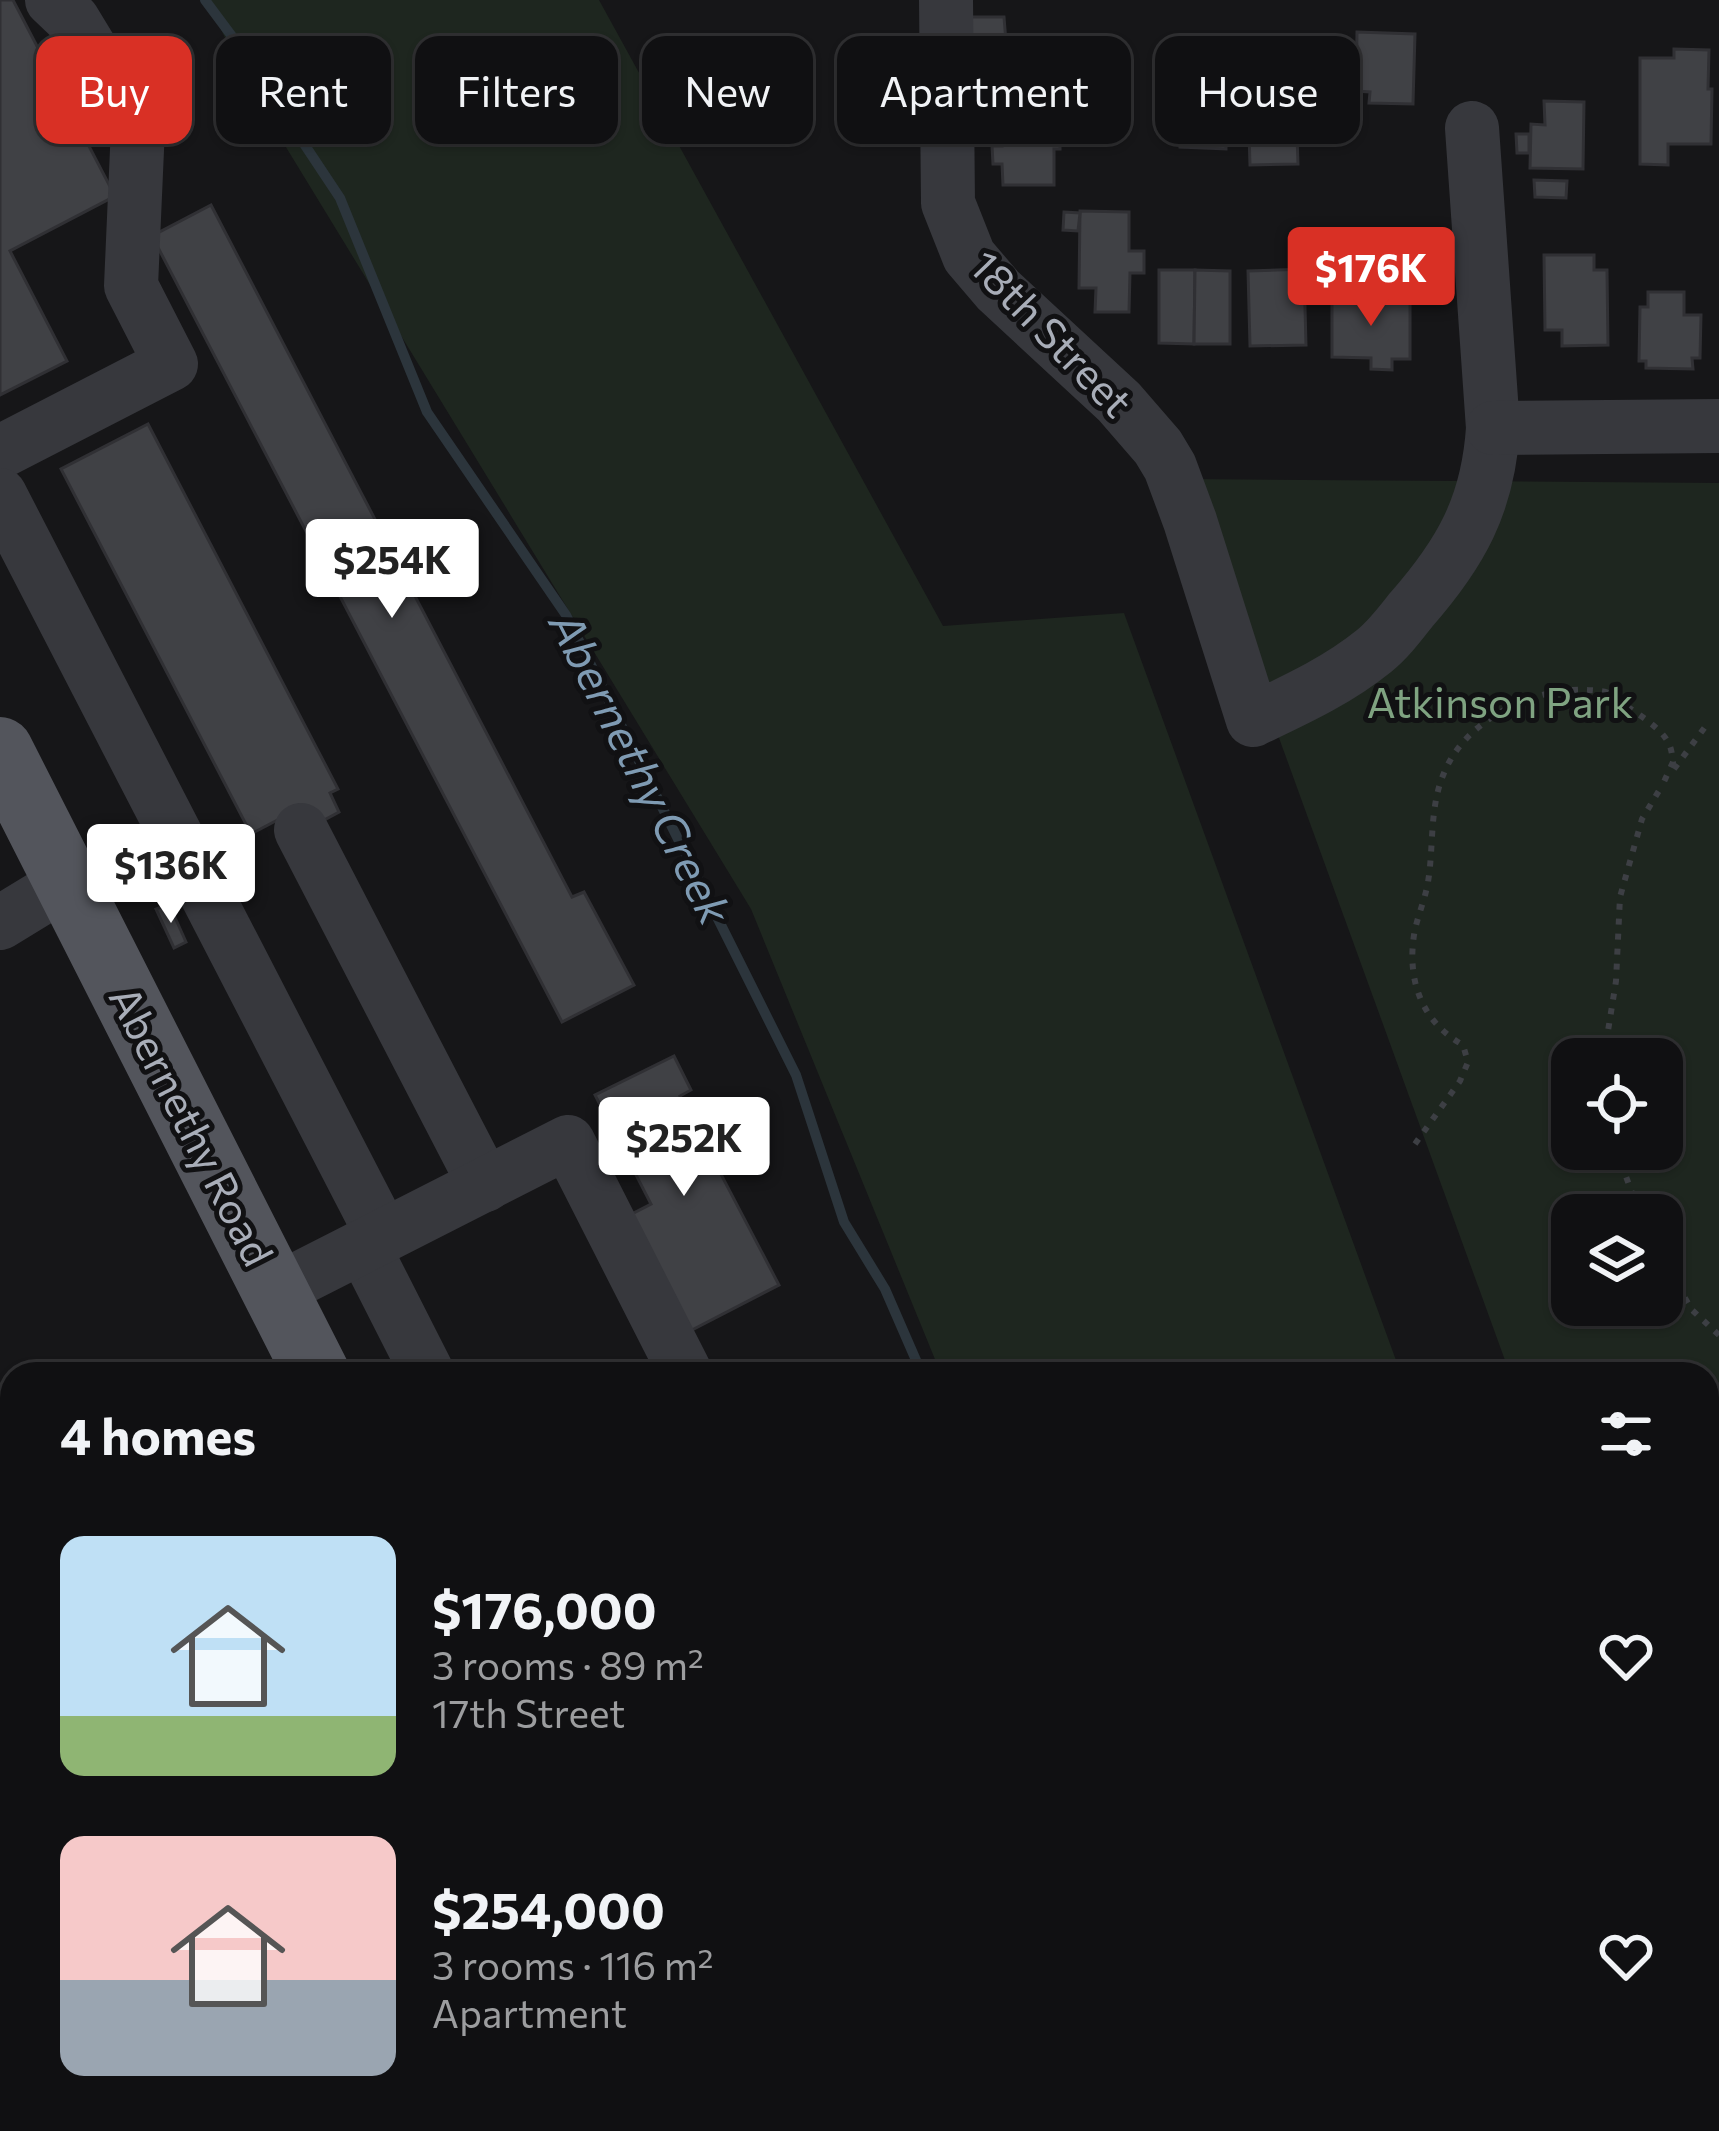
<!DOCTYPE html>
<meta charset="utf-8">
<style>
body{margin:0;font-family:Commissioner,sans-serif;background:#19191b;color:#f1f3f6;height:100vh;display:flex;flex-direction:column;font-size:45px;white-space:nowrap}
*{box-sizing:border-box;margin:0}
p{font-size:39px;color:#9c9d9f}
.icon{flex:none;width:66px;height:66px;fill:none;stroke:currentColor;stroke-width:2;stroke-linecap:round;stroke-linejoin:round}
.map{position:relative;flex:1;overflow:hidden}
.panel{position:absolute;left:0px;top:1362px;width:1719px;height:771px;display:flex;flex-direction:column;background:#101012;border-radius:36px 36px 0 0;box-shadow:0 3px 9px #0004,0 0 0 3px #303032}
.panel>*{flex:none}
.banner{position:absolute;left:36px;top:36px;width:1647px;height:108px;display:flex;gap:24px}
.buttons{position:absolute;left:1551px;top:1038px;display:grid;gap:24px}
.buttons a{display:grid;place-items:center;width:132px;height:132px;border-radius:24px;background:#101012;box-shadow:0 3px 9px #0004,0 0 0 3px #303032;font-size:60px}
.price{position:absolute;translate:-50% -102px;padding:0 27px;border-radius:12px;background:#fff;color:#222;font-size:39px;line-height:78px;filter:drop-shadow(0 3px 6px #0008)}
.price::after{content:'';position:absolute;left:50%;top:72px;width:36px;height:27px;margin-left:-18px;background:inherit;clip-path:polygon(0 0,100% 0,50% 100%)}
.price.on{background:#d93025;color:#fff}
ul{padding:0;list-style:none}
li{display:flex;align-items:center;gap:36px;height:300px;padding:0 60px}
li span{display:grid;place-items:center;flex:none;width:336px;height:240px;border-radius:24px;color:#555}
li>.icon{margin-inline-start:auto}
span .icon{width:144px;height:144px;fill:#fffc;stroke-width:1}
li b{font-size:51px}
h2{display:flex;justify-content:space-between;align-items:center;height:144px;padding:0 60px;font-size:51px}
.pill{padding:0 42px;border-radius:24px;background:#101012;box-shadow:0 3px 9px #0004,0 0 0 3px #303032;font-size:42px;line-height:108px}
.pill.on{background:#d93025;color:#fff}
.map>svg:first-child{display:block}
.green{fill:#1e261f;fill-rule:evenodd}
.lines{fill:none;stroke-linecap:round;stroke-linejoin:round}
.stream{stroke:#2c353c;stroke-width:10}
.building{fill:#404145;stroke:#303034;stroke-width:3}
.path{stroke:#3d3f44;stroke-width:6;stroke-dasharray:6 9;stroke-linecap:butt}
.minor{stroke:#37383d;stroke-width:54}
.major{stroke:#53555c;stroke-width:66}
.labels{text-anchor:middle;stroke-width:10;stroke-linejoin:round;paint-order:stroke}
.street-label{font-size:42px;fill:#a8adb8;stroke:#111113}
.park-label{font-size:42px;fill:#7fa381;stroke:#111113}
.water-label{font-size:45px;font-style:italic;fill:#7f9bb3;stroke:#111113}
</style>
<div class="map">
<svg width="1719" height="2131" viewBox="0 0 1719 2131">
<rect width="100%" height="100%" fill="#161618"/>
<g class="green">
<polygon points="207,0 599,0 943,626 1124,613 1401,1374 941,1374 751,909 245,80"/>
<path d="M1185,479L1719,483V1602L1707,1590V1374H1510ZM1572,1059H1662V1149H1572ZM1572,1215H1662V1305H1572Z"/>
<polygon points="0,2056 12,2058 12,2121 568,2121 549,2131 0,2131"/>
</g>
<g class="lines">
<g class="stream">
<polyline points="205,0 237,43 340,198 427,412 566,615 796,1075 844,1222 885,1289 922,1374"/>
<polyline points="1185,2121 1187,2131"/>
</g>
</g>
<g class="building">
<polygon points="0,0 13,0 115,196 10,251 67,361 0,395"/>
<polygon points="971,17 1004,17 1006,42 971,43"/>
<polygon points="1357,32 1415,34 1413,104 1369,103 1370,92 1356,91"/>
<polygon points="1274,42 1275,75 1295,74 1298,164 1250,165 1246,43"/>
<polygon points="1182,46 1182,66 1227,67 1226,149 1180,147 1179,89 1161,87 1159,47"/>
<polygon points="1674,49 1709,50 1708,89 1712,89 1711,144 1668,144 1668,165 1640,164 1640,58 1674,58"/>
<polygon points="1544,101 1584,102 1583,169 1530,168 1531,124 1545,125"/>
<polygon points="1002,125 1052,125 1052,133 1060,133 1060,149 1054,149 1054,185 1003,185 1002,164 993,164 992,146 1002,146"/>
<polygon points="1516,134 1529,134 1529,153 1517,153"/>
<polygon points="1534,180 1567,181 1566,198 1535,197"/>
<polygon points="211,205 572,897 584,892 634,985 562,1022 152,236"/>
<polygon points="1080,211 1129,212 1129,251 1144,251 1144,273 1130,273 1129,312 1095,312 1096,288 1079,288"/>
<polygon points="1064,212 1080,213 1078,231 1063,230"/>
<polygon points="1544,255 1594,255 1594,270 1607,270 1608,345 1562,346 1562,330 1545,330"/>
<polygon points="1304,269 1306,345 1250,346 1248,271"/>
<polygon points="1159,270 1195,270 1194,344 1159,343"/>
<polygon points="1195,270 1230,271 1230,344 1194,344"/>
<polygon points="1648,292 1684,292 1684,315 1701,315 1700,358 1692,358 1693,369 1646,368 1646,361 1639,361 1640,307 1648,307"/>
<polygon points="1332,293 1371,293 1371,300 1410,300 1410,359 1392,359 1392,370 1371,369 1371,358 1332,357"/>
<polygon points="148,424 338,789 330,793 339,812 315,825 304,806 251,834 61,469"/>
<polygon points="169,904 186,942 174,948 156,909"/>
<polygon points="674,1056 691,1090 680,1096 779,1285 690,1331 630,1215 651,1204 595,1095"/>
<polygon points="138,2121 216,2121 222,2131 121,2131"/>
<polygon points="866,2121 1034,2121 1039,2131 851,2131 850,2129"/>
<polygon points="1609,2121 1663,2121 1661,2122 1667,2131 1616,2131"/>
</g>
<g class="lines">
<g class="path">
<polyline points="1674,769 1708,723"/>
<polyline points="1607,1059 1608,1031 1616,981 1620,897 1642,819 1663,784"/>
<path d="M1415,1144L1460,1081L1468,1062L1463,1045C1422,1022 1407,981 1414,935C1417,917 1425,900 1428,882C1434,846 1429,808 1444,773C1465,720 1533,687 1588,690C1591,690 1603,691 1606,692C1611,694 1616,699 1621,702C1636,713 1662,728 1669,744C1672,750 1672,756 1673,762L1662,786"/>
<polyline points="1616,1149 1640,1215"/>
<polyline points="1662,1259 1692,1310 1719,1335"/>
<polyline points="15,2131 31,2121"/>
</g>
<g class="minor">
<path d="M946,0L948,203L969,256L998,290L1119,402L1158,447L1170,467L1190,521L1253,720C1295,700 1337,681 1374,651C1388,640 1400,624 1411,610C1461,553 1488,505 1493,428L1472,128"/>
<polyline points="1493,428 1719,426"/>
<polyline points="0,452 171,364 131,286 138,127 73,20 52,0"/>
<polyline points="0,495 383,1236"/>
<polyline points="301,830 485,1185"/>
<polyline points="0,923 67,882"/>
<polyline points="363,1246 428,1374"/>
<polyline points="275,1291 568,1142 686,1374"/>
<polyline points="0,1422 12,1445"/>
<polyline points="789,2121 794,2131"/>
</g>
<g class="major">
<polyline points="0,750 317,1374"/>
<polyline points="695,2121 700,2131"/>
</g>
</g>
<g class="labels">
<g class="street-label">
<text transform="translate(1051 334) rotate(46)" y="15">18th Street</text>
<text transform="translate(191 1126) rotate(63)" y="15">Abernethy Road</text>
</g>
<g class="park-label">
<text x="1500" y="718">Atkinson Park</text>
</g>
<g class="water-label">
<text transform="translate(640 768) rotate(63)" y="16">Abernethy Creek</text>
</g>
</g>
</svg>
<div class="buttons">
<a><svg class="icon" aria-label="locate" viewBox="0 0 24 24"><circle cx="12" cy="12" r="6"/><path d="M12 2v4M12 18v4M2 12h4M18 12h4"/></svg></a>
<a><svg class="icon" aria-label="layers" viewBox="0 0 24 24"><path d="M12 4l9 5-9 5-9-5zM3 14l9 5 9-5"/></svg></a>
</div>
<b class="price on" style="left:1371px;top:329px">$176K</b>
<b class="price" style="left:392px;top:621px">$254K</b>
<b class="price" style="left:171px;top:926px">$136K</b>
<b class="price" style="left:684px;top:1199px">$252K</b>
<div class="banner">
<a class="pill on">Buy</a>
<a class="pill">Rent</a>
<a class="pill">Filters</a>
<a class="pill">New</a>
<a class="pill">Apartment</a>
<a class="pill">House</a>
</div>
<section class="panel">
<h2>4 homes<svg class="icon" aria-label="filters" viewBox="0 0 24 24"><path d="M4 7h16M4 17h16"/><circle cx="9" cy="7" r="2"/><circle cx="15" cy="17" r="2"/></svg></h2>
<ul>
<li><span style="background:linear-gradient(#bfe0f5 75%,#8fb573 0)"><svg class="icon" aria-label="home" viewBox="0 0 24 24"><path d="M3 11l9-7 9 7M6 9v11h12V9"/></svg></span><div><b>$176,000</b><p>3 rooms · 89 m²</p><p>17th Street</p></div><svg class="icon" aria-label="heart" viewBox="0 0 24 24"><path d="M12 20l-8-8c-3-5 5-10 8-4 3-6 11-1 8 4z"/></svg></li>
<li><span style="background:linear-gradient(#f6c9c9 60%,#9aa5b1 0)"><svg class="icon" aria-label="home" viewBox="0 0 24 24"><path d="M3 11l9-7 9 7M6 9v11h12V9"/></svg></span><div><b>$254,000</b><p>3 rooms · 116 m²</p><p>Apartment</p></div><svg class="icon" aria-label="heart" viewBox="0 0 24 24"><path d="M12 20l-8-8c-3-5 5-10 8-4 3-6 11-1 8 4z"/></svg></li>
</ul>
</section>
</div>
